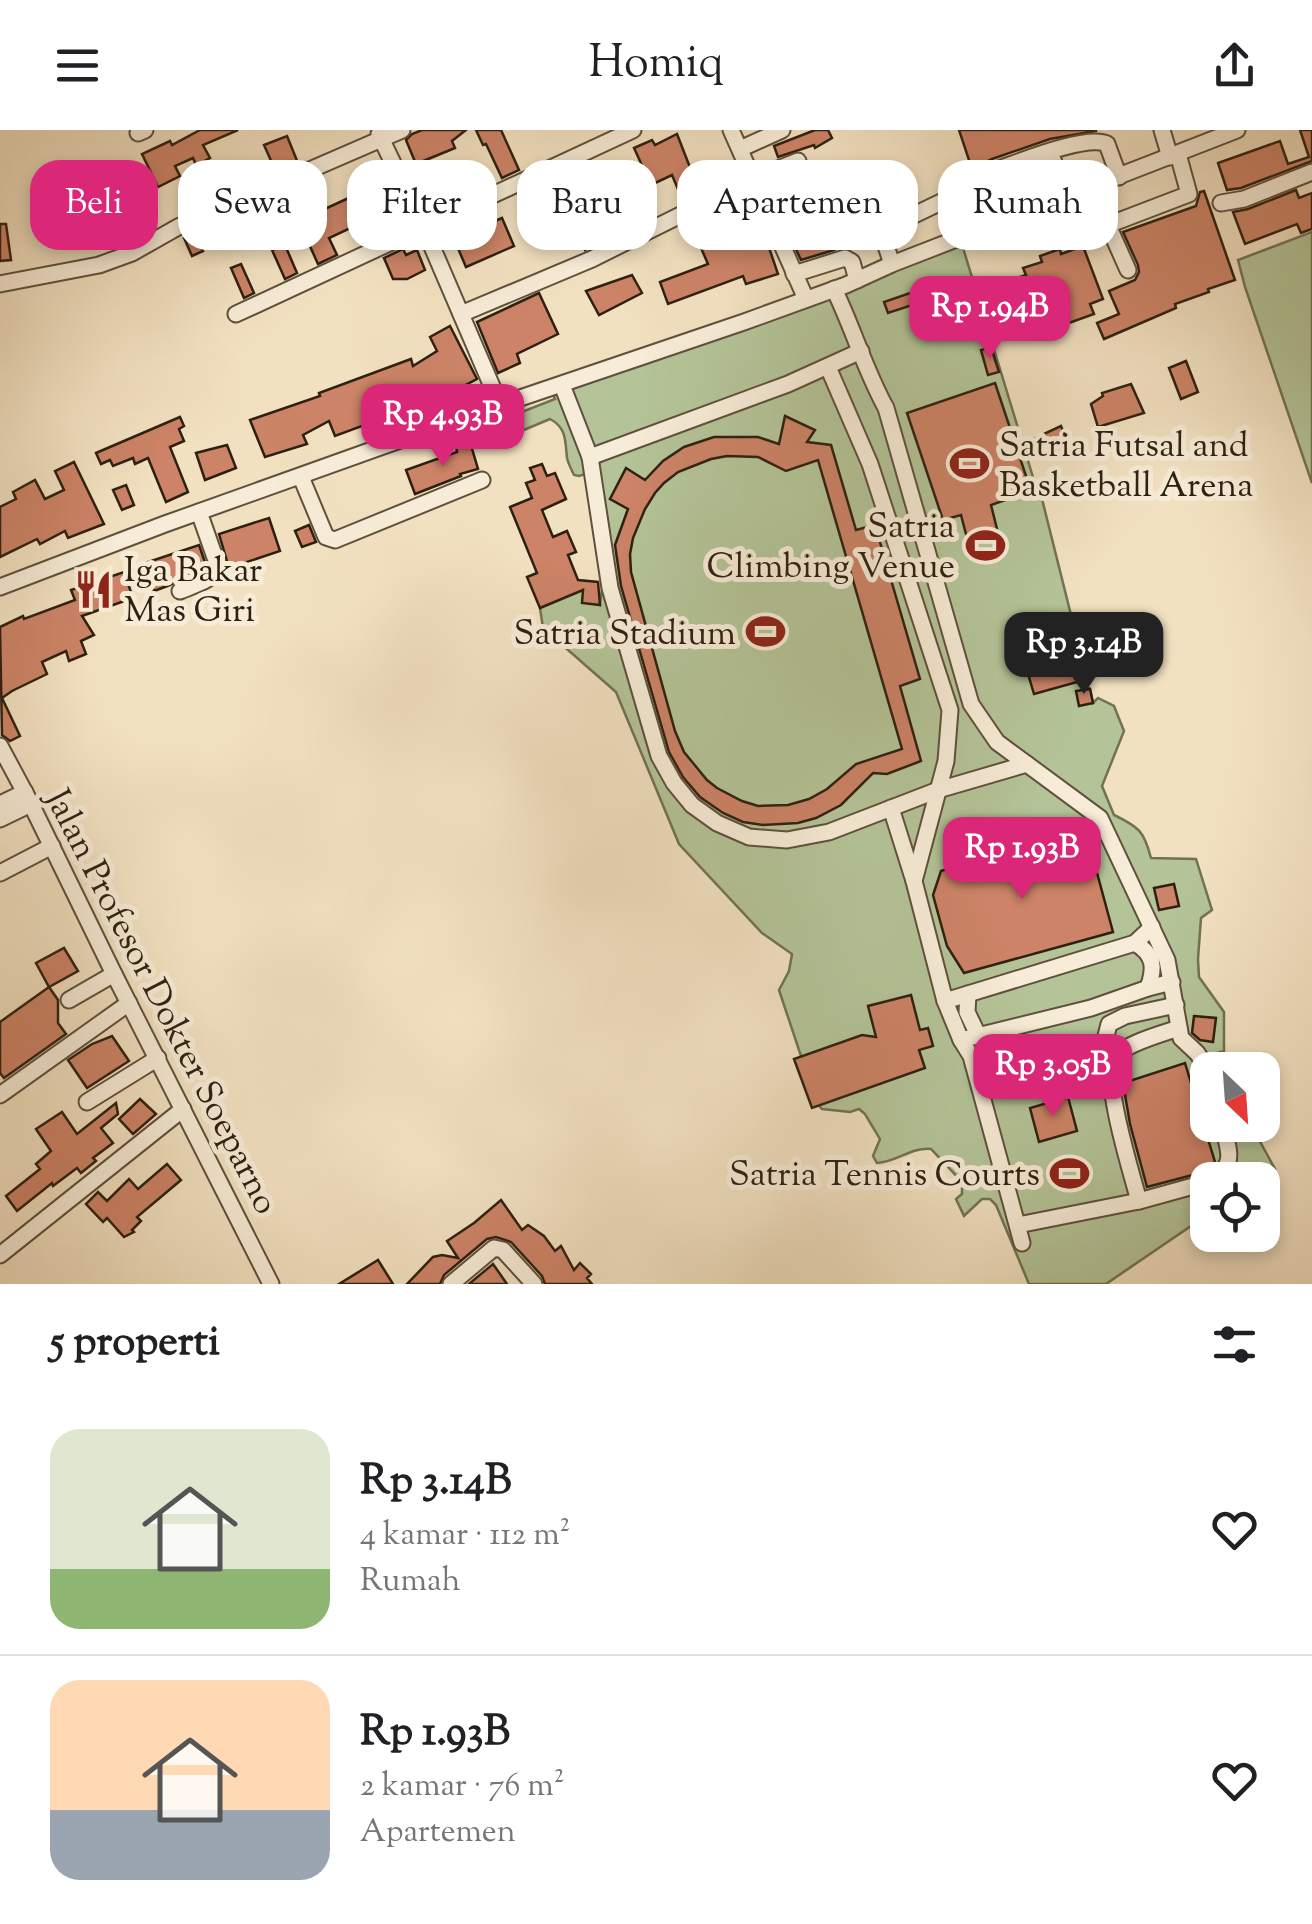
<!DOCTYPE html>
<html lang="id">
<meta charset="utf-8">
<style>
body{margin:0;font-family:"Sorts Mill Goudy",serif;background:#f2f2f2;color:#202124;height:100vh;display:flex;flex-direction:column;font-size:38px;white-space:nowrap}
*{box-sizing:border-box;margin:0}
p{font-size:32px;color:#757577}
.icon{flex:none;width:55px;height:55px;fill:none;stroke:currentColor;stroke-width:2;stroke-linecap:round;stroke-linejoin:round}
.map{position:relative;height:1154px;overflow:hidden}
.side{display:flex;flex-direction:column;background:#fff;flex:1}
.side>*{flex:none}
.hud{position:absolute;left:30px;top:30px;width:1252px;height:90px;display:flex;gap:20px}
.needle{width:65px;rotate:155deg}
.buttons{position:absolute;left:1190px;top:922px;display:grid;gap:20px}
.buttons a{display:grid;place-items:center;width:90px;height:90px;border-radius:20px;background:#fff;box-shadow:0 5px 15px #0003;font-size:50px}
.price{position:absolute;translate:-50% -85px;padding:0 22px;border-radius:20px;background:#db2777;color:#fff;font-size:32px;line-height:65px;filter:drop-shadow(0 2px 5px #0008)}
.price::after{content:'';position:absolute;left:50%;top:60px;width:30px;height:22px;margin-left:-15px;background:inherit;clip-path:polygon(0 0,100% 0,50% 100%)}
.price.current{background:#222;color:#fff}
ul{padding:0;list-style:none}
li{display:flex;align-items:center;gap:30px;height:250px;padding:0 50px}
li+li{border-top:2px solid #e0e0e0}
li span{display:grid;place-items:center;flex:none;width:280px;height:200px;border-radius:30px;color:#555}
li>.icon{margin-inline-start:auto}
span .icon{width:120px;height:120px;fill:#fffc;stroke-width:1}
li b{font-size:42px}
h2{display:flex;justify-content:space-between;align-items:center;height:120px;padding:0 50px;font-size:42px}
.pill{padding:0 35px;border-radius:30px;background:#fff;box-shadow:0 5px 15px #0003;font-size:35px;line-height:90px}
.pill.current{background:#db2777;color:#fff}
header{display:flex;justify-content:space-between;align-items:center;height:130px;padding:0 50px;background:#fff;font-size:45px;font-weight:600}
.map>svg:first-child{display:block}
.green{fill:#b4c498;stroke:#717254;stroke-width:2.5}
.building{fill:#cc8367;stroke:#2e2010;stroke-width:2.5;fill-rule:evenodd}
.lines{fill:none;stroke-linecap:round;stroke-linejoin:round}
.minor-casing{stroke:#5f503c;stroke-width:19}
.minor{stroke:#f7ecd7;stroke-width:15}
.labels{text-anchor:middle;stroke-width:10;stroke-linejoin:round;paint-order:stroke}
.poi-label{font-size:35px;fill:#2e2010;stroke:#f7ecd7;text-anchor:end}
.street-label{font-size:35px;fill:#2e2010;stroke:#f7ecd7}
</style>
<header><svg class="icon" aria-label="menu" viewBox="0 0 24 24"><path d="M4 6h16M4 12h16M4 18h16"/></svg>Homiq<svg class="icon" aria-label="share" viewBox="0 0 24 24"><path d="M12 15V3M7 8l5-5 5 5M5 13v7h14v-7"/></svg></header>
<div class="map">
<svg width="1312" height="1154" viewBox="0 0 1312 1154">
<rect width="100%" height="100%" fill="#f2e1c1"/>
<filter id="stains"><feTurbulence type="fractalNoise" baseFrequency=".002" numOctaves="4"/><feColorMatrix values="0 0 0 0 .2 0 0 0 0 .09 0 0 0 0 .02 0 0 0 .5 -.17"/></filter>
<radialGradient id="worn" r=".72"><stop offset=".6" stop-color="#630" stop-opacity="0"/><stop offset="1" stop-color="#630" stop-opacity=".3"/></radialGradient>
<g class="green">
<polygon points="1312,102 1312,353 1245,157 1238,130"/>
<path d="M960,108L1036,357L1042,369L1075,501L1068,503L1081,550L1090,559L1093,573L1098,568L1114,576L1124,601L1102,656L1114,685C1139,697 1144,701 1151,728L1196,729L1212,780L1201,788L1198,829L1199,847L1224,882V921L1209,925L1215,940H1208V995H1251L1275,1039L1258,1050H1208L1207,1085L1106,1154H1029L996,1075L990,1069H982L964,1086L956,1069L962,1064V1052L931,1019C910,1017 898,1032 877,1033L873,1026L880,1009L865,984L859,979L850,982L822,979L814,970L813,954L801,926L779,860L789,841L792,824L762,803L679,714L616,562L543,498L540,478L584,451L600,474L603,452L585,344L579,346L574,345C572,341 568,332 567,328C565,311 567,298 550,289L495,312L487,311L483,303L486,296L555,269L551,260Z"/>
</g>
<g class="building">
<polygon points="200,0 238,0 203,15 210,28 196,35 193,28 175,36 180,46 158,57 142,24 170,11 172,15"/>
<polygon points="422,0 466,0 452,11 455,18 416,34 406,10 412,4"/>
<polygon points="476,0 501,0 519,40 502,48 486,14 483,15"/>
<polygon points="815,0 828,0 832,8 815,18 814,15 778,27 774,16"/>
<polygon points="959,0 1096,0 1096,1 1050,9 992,29 972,39"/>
<polygon points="1300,0 1312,0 1312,31 1241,58 1227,60 1218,33 1280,11 1288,34 1309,27"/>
<polygon points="677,4 700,63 683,71 672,45 651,55 634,18 652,10 655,15"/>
<polygon points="287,6 298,33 276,42 264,15"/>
<polygon points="602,32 619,71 598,80 610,107 585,120 572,90 553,98 540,67 552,62 560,80 596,65 585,39"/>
<polygon points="860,51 874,92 870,102 834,120 801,130 793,113 830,94 819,70"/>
<polygon points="793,54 799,69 778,76 770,61"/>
<polygon points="377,55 389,80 329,108 337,125 318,134 299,92 284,99 271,69 284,63 293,84 300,81 303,89"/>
<polygon points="443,56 449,70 428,81 421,66"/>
<polygon points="1296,60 1299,68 1312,63 1312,99 1301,103 1297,94 1245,114 1233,82 1248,79"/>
<polygon points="1204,61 1235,150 1208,159 1209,162 1175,174 1176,178 1104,209 1097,193 1119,184 1109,161 1135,150 1139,142 1138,135 1123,102 1196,76 1200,62"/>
<polygon points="639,63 651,87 630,98 618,74"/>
<polygon points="502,88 514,116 466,137 454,109"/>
<polygon points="0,94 6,94 11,130 0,131"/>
<polygon points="763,100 778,144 746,154 743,146 668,174 660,152 708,134 701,118 712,113 713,116"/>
<polygon points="195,103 203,121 192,126 184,108"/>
<polygon points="285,115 297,143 285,149 272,120"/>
<polygon points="1083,116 1103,169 1090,174 1094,184 1058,197 1054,186 1042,191 1033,166 1002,177 994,156 1026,145 1023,138 1042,132 1040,126 1060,119 1061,124"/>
<polygon points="403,119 406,125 417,120 425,140 407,149 393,149 384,128"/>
<polygon points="241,134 254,163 244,168 231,138"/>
<polygon points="632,145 642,163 599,185 586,161"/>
<polygon points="945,151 949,163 888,183 884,172"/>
<polygon points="539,163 558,204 517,224 520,233 498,243 477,192"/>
<polygon points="450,196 477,249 458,259 462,265 432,280 427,272 335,306 329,291 303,305 307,314 265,327 250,290 320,266 319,263 411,229 413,236 437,221 430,207"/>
<polygon points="991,217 999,242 988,245 981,220"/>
<polygon points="1186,231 1198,262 1181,269 1169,238"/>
<polygon points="995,253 1031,361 991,375 997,399 967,408 961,385 943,390 907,283"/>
<polygon points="1131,254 1144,283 1098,297 1091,274 1103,266 1102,263"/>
<path d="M785,286L815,300L807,312L831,315L856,400L875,395L920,549L900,556L921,631L887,644L873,643L841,675L816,688L798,693L763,695L743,692L723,683L700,667L683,647L669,622L621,456L615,415L628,379L610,369L626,338L645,350L663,331L684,317L714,307H758L779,314ZM727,326L758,327L786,341L818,330L902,619L856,634L827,659L809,669L788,675L758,676L742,671L717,658L707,650L684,622L675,601L631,442L630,424L633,408L645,379L655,363L664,353L678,342L711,329Z"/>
<polygon points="180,287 184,296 179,299 184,311 170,317 188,362 166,372 148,328 135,334 133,328 113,336 110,330 101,334 96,323"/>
<polygon points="1061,296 1069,315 1061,319 1061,324 1043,326 1035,308"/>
<polygon points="470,312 478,339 460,344 461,346 415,364 406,340 457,322 456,316"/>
<polygon points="227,315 236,338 205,350 196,323"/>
<polygon points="74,332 104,394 68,408 65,401 40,414 37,409 0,427 0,377 16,369 13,362 35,350 45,369 64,360 55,341"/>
<polygon points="542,334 547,346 555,343 566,369 542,380 553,407 567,401 576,422 568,425 578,450 598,452 600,475 582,473 583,460 540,478 527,447 537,443 510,377 532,368 526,353 535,350 530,338"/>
<polygon points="126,355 134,375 122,380 113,360"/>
<polygon points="269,388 280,421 229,438 219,404"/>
<polygon points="309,395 316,412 302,417 295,401"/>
<polygon points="199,415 206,435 204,437 170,455 154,461 145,433"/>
<polygon points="124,442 133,468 82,486 94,505 81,511 86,524 69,531 66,521 42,532 47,544 12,561 2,568 20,606 10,611 2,605 0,497 23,486 24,489 75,470 71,460"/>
<polygon points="1068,503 1081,551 1034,564 1020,517"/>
<polygon points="1090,559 1093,573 1079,576 1076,561"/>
<polygon points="1070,698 1090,717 1113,802 964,843 947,816 933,765 941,741"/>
<polygon points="1174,754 1179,776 1159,780 1154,758"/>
<polygon points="64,818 78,841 49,857 36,833"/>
<polygon points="49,857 58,870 58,893 66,904 4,948 0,943 0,892"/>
<polygon points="911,865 920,900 928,898 933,916 919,920 925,938 812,978 794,929 862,905 876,907 868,876"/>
<polygon points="1194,886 1216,888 1213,912 1200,910 1192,903"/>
<polygon points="112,906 129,931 87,958 68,930 92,914"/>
<polygon points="1185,933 1215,1032 1204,1042 1147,1057 1130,994 1123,953"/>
<polygon points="1068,967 1077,1001 1039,1012 1030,978"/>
<polygon points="140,969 156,984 133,1004 119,989"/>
<polygon points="116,973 118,984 101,998 113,1013 93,1028 96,1031 81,1043 77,1038 53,1056 52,1053 17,1081 6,1066 40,1039 36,1034 51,1021 36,999 62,982 77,1004"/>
<polygon points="167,1034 181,1050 137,1087 141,1091 132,1100 134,1102 124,1107 107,1088 103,1092 86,1074 98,1062 107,1071 129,1049 138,1059"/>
<polygon points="501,1070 522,1100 528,1095 544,1106 555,1121 561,1116 574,1140 580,1133 591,1144 587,1148 592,1154 545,1154 542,1146 511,1112 496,1107 487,1109 444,1145 440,1154 407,1154 433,1127 442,1125 458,1128 447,1111 474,1093"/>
<polygon points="378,1130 393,1154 339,1154"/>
<polygon points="493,1134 507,1154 469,1154"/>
</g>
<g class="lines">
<defs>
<g id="minor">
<polyline points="731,0 806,169"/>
<polyline points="1162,0 1170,27"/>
<polyline points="138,3 145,0"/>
<polyline points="379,4 424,98 500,275"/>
<polyline points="740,19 782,0"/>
<polyline points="1050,23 1068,66"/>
<polyline points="1091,57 1128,140"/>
<polyline points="1221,73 1244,69 1312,42"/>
<path d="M1005,90L992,45L996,40C1019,32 1087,4 1107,14L1119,47"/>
<polyline points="1108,95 1189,64 1178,24"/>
<polyline points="892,134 881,101 941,72"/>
<polyline points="794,144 845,128 852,132 857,150"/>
<polyline points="0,154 99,135 132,123 178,97 402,0"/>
<path d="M834,159C853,198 865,240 886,278L971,574L997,612L1100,688L1167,830L1181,908L1197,923L1204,933L1208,944"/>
<polyline points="236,184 633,0"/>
<polyline points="461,184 592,129 753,49 798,31"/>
<polyline points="828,237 870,334 950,580 946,631 914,751 945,871 961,910 971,926 1022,1113"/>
<polyline points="562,255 590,327 610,458 659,626 674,653 692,675 717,693 749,707 787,710 829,702 938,660 1027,634"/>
<polyline points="590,327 788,254 861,221"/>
<polyline points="301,347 326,407 335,410 482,350"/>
<polyline points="0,457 165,394 470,285 744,192 846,155 892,134 1237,0"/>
<path d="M180,461C193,455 214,451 218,436L199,382"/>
<polyline points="0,616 31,674 114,844 271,1154"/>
<polyline points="0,674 25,662"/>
<polyline points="891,678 914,751"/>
<polyline points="0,689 31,674"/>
<polyline points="0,743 52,716"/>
<path d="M1135,813C1155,825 1155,838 1148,858"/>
<polyline points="968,864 967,882 978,905"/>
<polyline points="69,870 114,844"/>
<polyline points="945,871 1135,813 1152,797"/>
<polyline points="961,910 1091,878 1148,858 1172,852"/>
<polyline points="1116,925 1106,906 1109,894 1125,886 1176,875"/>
<polyline points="0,965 129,873"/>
<polyline points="87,972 158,928"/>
<path d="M1211,1050C1237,1034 1229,1021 1222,995"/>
<path d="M1139,1071C1132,1045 1101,946 1115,927C1124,914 1164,903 1179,898"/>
<polyline points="1018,1095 1139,1071 1208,1052"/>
<polyline points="0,1125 183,979"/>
<polyline points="451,1154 494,1118 503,1120 534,1154"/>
</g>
</defs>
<use href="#minor" class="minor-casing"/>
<use href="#minor" class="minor"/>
</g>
<defs>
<symbol id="stadium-bare" viewBox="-9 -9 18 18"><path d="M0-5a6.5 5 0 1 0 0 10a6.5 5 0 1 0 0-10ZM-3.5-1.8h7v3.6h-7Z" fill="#8f2418" stroke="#f7ecd7" stroke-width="2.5" paint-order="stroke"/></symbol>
<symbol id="restaurant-bare" viewBox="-9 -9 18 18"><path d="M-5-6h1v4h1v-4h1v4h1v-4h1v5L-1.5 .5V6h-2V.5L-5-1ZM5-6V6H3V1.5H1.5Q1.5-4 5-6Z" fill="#8f2418" stroke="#f7ecd7" stroke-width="2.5" paint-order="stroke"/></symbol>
</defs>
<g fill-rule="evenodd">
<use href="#stadium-bare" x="942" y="306" width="55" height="55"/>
<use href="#stadium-bare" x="958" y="388" width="55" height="55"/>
<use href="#restaurant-bare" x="66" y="432" width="55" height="55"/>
<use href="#stadium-bare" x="738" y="474" width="55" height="55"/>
<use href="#stadium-bare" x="1042" y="1016" width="55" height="55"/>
</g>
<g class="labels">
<g class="poi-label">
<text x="999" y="326" text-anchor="start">Satria Futsal and<tspan x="999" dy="40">Basketball Arena</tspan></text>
<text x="955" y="407">Satria<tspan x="955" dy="40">Climbing Venue</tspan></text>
<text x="124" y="451" text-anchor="start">Iga Bakar<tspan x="124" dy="40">Mas Giri</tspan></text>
<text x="736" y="514">Satria Stadium</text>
<text x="1040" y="1055">Satria Tennis Courts</text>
</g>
<g class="street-label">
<text transform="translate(163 871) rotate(63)" y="12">Jalan Profesor Dokter Soeparno</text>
</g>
</g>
<rect width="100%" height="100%" filter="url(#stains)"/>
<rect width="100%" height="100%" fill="url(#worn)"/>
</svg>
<div class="buttons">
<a><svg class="needle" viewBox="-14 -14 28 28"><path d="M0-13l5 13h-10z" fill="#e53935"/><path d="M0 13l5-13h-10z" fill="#757577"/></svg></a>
<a><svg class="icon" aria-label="locate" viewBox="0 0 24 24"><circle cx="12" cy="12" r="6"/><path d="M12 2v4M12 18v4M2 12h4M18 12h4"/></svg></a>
</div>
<b class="price" style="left:990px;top:231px">Rp 1.94B</b>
<b class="price" style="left:443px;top:339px">Rp 4.93B</b>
<b class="price current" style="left:1084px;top:567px">Rp 3.14B</b>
<b class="price" style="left:1022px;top:772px">Rp 1.93B</b>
<b class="price" style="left:1053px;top:989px">Rp 3.05B</b>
<div class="hud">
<a class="pill current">Beli</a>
<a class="pill">Sewa</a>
<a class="pill">Filter</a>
<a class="pill">Baru</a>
<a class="pill">Apartemen</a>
<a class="pill">Rumah</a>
</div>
</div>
<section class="side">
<h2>5 properti<svg class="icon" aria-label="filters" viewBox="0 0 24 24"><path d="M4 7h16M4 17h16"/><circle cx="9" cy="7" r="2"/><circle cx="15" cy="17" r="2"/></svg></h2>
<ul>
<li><span style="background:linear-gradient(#dfe7d0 70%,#8fb573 0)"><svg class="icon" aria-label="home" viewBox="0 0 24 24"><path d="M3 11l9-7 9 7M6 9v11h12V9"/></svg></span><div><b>Rp 3.14B</b><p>4 kamar · 112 m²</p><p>Rumah</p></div><svg class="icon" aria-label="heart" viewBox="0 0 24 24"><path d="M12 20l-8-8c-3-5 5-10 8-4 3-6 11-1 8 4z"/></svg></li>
<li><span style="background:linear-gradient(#ffd9b3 65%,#9aa5b1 0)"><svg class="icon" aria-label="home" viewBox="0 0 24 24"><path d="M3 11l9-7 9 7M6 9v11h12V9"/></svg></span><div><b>Rp 1.93B</b><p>2 kamar · 76 m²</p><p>Apartemen</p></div><svg class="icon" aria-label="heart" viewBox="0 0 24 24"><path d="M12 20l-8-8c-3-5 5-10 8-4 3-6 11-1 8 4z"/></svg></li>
</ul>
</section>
